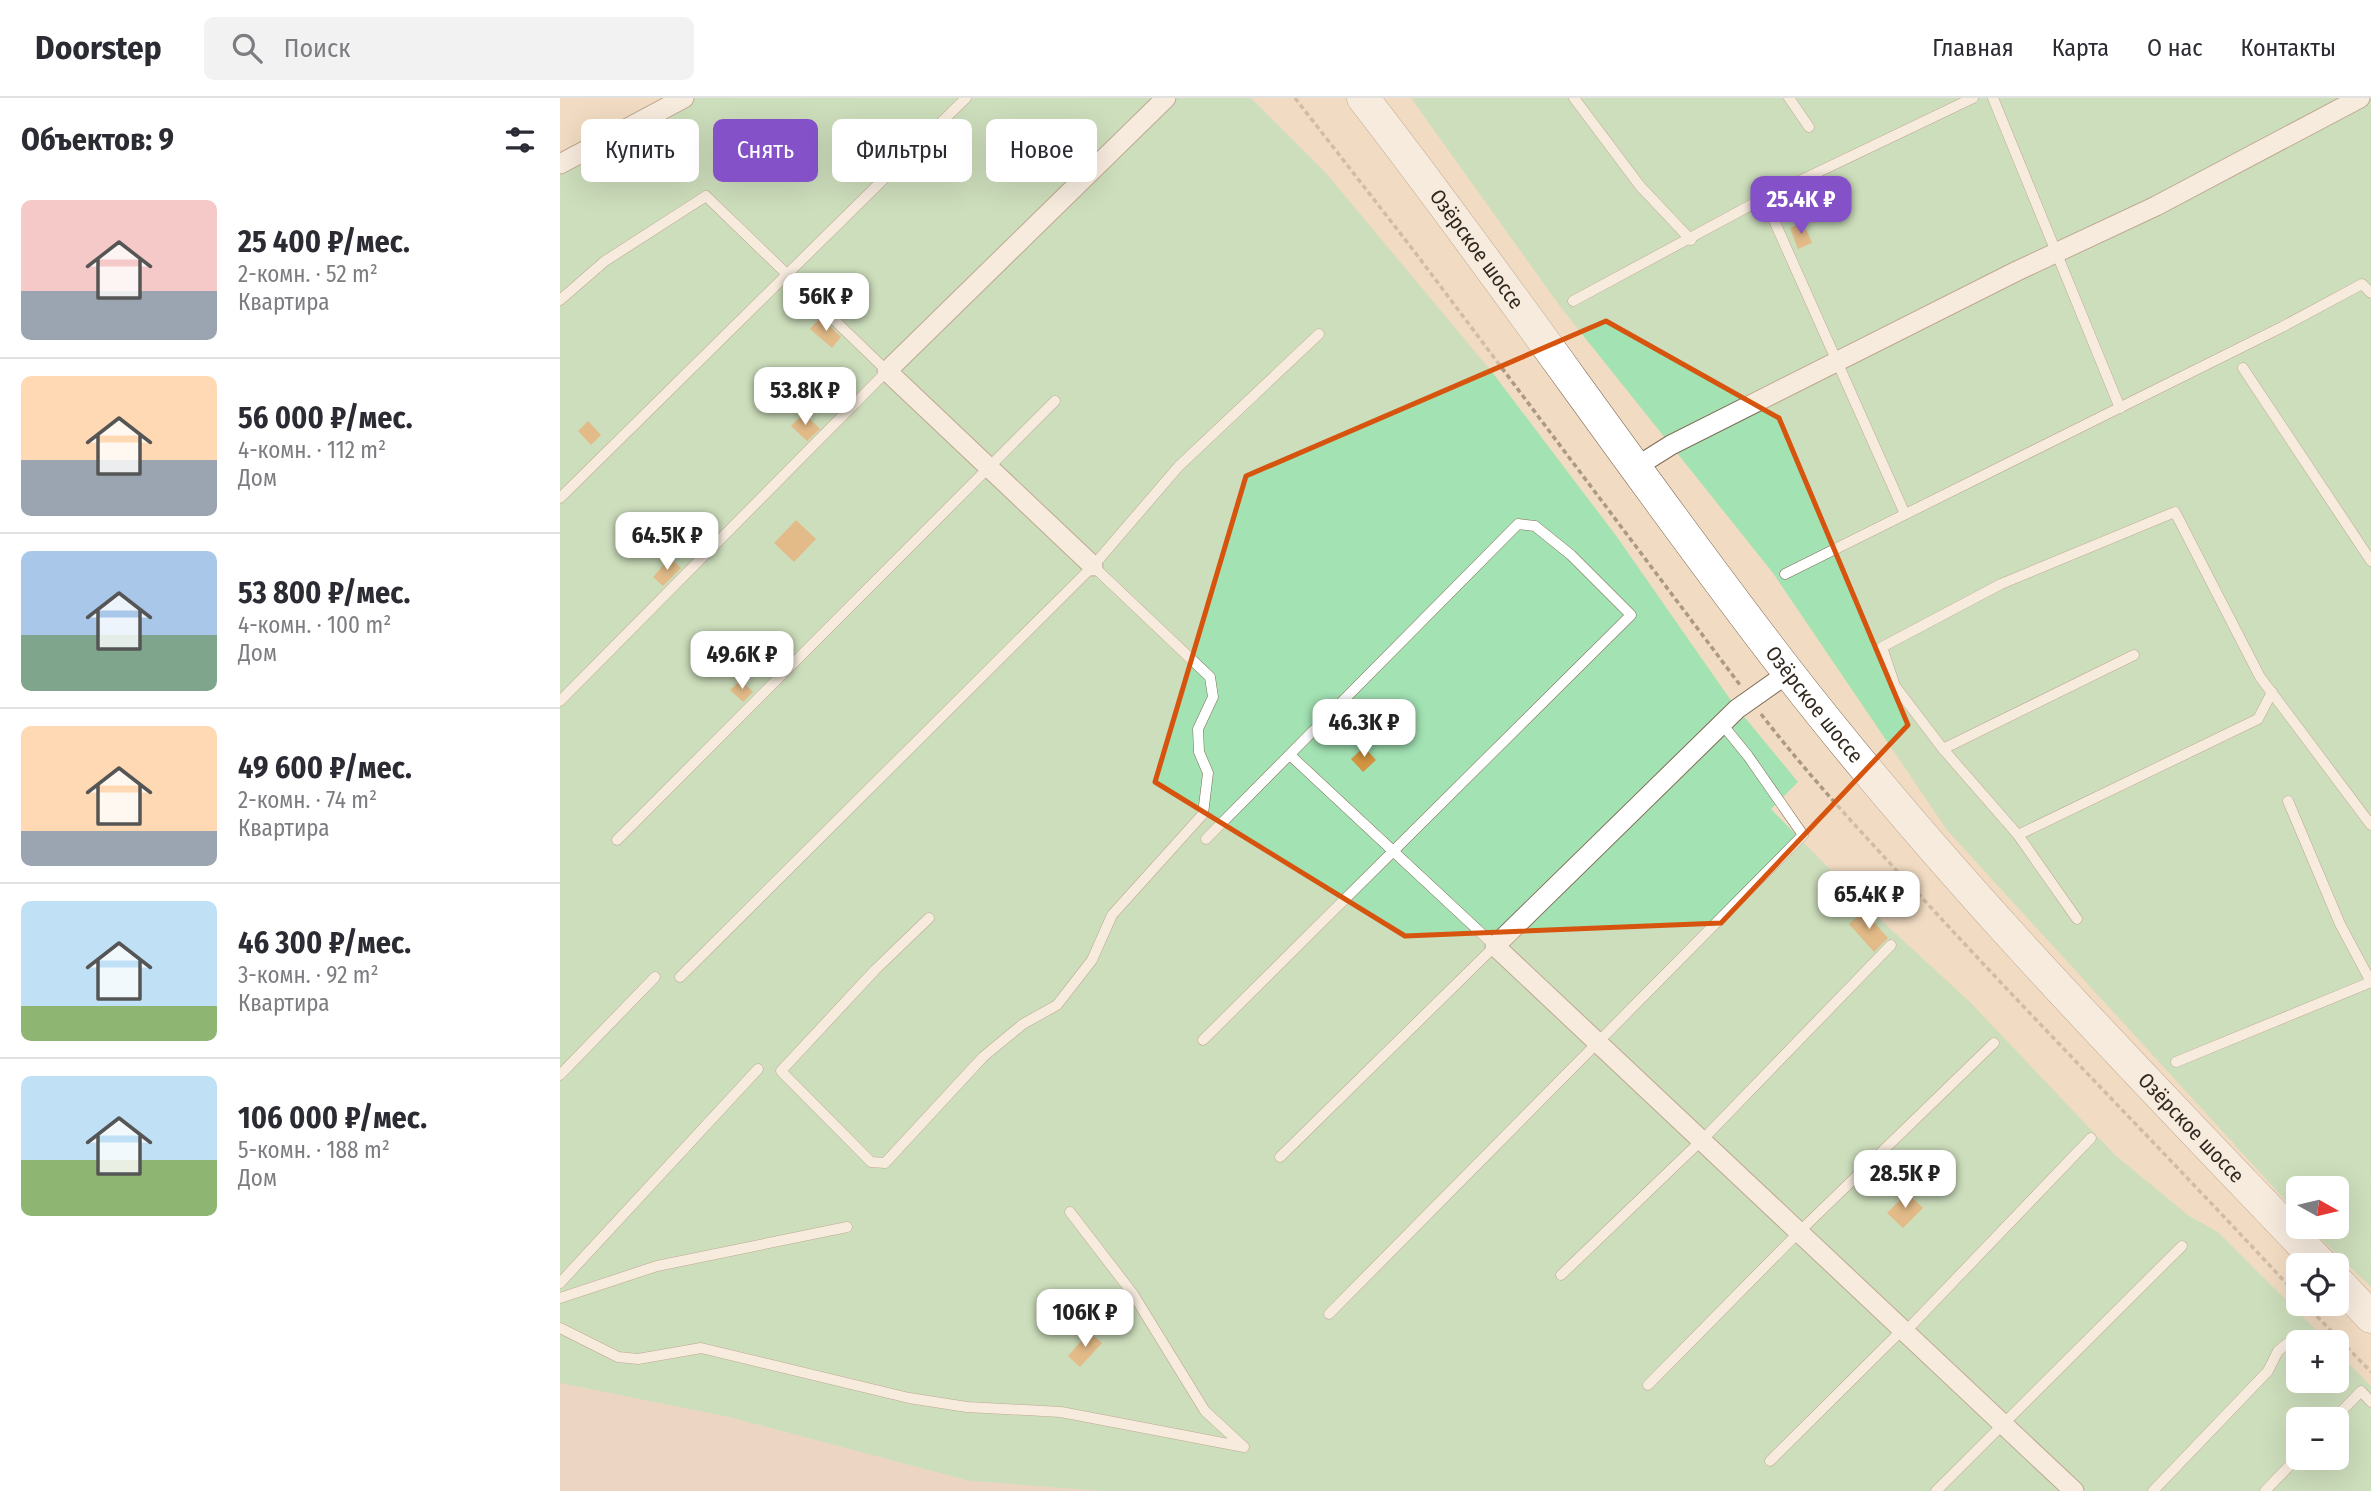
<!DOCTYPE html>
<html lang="ru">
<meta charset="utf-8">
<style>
body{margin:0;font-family:"Fira Sans Condensed",sans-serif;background:#f2f2f3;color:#2b2b33;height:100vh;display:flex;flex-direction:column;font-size:26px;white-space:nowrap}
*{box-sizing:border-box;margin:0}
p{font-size:23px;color:#7c7c81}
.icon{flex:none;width:38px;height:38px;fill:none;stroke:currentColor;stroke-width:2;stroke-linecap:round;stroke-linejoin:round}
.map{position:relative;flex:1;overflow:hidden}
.details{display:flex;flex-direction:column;background:#fff;width:560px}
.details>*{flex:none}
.hud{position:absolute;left:21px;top:21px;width:665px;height:63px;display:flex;gap:14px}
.needle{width:46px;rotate:98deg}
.fabs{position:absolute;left:1726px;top:1078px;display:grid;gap:14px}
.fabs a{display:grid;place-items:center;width:63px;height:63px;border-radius:10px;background:#fff;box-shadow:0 7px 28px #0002;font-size:35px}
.price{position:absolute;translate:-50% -60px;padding:0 16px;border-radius:14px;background:#fff;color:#222;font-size:23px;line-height:46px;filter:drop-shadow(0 2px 4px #0008)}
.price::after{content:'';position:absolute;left:50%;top:42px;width:21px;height:16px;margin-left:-10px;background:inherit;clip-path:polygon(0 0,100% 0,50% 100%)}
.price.active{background:#8451c9;color:#fff}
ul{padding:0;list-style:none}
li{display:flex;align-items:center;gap:21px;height:175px;padding:0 21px}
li+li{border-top:2px solid #e1e1e2}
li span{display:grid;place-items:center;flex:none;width:196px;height:140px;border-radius:10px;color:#555}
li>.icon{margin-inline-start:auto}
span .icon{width:84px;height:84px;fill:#fffc;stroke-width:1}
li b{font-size:30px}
h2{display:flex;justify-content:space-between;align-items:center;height:84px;padding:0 21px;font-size:30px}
.pill{padding:0 24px;border-radius:10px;background:#fff;box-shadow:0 7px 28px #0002;font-size:24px;line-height:63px}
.pill.active{background:#8451c9;color:#fff}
header{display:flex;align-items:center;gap:42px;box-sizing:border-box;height:98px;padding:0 35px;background:#fff;border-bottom:2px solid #e1e1e2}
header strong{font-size:33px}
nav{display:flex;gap:38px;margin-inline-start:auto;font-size:24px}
.search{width:490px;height:63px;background:#f2f2f3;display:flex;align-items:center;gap:18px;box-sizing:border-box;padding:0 24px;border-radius:10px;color:#7c7c81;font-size:26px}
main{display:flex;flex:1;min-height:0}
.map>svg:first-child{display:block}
.industrial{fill:#e6d0c4}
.green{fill:#a2e2b3;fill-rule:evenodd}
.building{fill:#d39541}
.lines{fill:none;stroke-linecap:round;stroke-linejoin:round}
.service-casing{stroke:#806c56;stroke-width:11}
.minor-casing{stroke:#806c56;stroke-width:21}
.primary-casing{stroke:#806c56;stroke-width:33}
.path{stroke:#aa9985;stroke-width:3.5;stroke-dasharray:5 3.5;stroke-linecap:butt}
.service{stroke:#fff;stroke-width:10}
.minor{stroke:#fff;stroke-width:19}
.primary{stroke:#fff;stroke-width:32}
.marked{fill:none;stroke:#d6540e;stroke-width:5;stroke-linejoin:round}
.labels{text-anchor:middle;stroke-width:5;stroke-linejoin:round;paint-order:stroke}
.street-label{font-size:21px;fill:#31291f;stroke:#fff}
</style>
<header>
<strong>Doorstep</strong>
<div class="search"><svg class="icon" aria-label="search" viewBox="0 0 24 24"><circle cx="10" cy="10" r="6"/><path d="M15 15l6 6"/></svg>Поиск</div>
<nav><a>Главная</a><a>Карта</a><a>О нас</a><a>Контакты</a></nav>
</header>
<main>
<section class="details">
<h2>Объектов: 9<svg class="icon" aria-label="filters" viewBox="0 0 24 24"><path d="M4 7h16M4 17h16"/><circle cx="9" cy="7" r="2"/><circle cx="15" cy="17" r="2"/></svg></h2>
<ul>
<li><span style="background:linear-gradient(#f6c9c9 65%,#9aa5b1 0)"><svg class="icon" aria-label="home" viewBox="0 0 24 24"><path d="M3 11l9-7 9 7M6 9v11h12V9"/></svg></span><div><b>25 400 ₽/мес.</b><p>2-комн. · 52 m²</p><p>Квартира</p></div></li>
<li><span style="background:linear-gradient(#ffd9b3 60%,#9aa5b1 0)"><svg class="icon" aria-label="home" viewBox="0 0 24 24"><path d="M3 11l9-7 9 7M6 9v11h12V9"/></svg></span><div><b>56 000 ₽/мес.</b><p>4-комн. · 112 m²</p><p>Дом</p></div></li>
<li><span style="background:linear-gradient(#a9c7e8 60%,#7fa58c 0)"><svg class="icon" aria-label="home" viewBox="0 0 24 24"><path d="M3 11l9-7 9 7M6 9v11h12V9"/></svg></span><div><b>53 800 ₽/мес.</b><p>4-комн. · 100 m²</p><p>Дом</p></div></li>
<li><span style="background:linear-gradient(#ffd9b3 75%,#9aa5b1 0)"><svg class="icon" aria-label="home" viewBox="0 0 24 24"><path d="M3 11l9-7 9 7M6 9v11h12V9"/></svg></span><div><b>49 600 ₽/мес.</b><p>2-комн. · 74 m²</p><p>Квартира</p></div></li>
<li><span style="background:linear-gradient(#bfe0f5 75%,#8fb573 0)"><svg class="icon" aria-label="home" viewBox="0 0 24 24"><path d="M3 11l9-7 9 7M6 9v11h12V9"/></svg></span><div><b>46 300 ₽/мес.</b><p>3-комн. · 92 m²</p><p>Квартира</p></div></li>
<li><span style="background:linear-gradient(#bfe0f5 60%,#8fb573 0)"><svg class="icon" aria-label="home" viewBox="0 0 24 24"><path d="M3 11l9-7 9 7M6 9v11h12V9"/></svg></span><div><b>106 000 ₽/мес.</b><p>5-комн. · 188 m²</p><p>Дом</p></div></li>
</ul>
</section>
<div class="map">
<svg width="1811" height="1393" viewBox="0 0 1811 1393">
<rect width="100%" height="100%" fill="#f1dbc2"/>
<polygon class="industrial" points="0,1285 169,1319 410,1383 543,1393 0,1393"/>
<g class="green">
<path d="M124,0H691L765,74L932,274L1057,439L1172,604L1238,684L1211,711L1309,811L1411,905L1555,1057L1629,1118L1658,1134L1768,1244H1738V1283H1776V1253L1811,1288V1393H543L410,1383L169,1319L0,1285V66ZM1738,1321H1776V1360H1738Z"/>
<polygon points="851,0 1811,0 1811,1189 1749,1129 1776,1129 1776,1090 1738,1090 1738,1116 1387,732 1213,475 1002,211"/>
</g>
<g class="building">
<polygon points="1243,124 1252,145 1238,151 1230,130"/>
<polygon points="261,219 281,239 272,250 250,231"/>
<polygon points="244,315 260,331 247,343 231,328"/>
<polygon points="28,323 41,337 31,347 18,333"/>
<polygon points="236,422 256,441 234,464 214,445"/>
<polygon points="110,460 121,470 103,488 93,479"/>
<polygon points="181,582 193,594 183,604 170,592"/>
<polygon points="804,649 816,662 803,674 791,661"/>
<polygon points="1304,813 1328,840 1314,854 1289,826"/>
<polygon points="1347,1095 1363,1110 1343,1130 1327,1115"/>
<polygon points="529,1234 542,1245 520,1269 508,1258"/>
</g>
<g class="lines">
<defs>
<g id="service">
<polyline points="1014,0 1080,88 1131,142"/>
<polyline points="1229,0 1249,29"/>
<polyline points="1433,0 1560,310"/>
<polyline points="1204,100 1345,416"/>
<polyline points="0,202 45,163 146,98 327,273 0,603"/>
<polyline points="1013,203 1204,100 1413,0"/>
<polyline points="1683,270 1811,463"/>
<polyline points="0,400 406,0"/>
<polyline points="1225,476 1722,229 1802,186 1811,195"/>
<polyline points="1383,651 1574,557"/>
<polyline points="1728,703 1780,826 1811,884"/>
<polyline points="1458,737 1698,621 1712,594"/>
<polyline points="57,742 495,303"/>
<polyline points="369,820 315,872 221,973 311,1064 325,1065 423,959 463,926 497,907 532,862 552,817 643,716 648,675 639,654 638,631 653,599 650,579 533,468"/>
<polyline points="1517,821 1458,737 1383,651 1335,588 1322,549 1441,486 1615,414 1700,579 1811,727"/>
<polyline points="120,879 533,468 619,368 759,236"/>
<polyline points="643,942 1071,517 1011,457 975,428 958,426 646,741"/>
<polyline points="1616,964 1811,884"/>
<polyline points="0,977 95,879"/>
<polyline points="720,1059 935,848 730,657"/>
<polyline points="1001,1177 1147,1037 1331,847"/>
<polyline points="0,1185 198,971"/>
<polyline points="0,1200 97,1168 287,1129"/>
<polyline points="769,1216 1243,737 1188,658 1162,626"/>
<polyline points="0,1230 58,1259 78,1261 141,1250 349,1300 407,1309 501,1314 684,1349 645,1313 573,1196 510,1114"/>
<polyline points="1088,1287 1239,1134 1434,945"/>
<polyline points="1774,1321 1801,1293 1811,1304"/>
<polyline points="1210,1363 1337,1237 1345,1234 1531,1040"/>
<polyline points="1376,1393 1622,1148"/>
<polyline points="1593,1393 1708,1273 1718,1253 1733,1241"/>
<polyline points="1705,1393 1738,1359"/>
</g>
<g id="minor">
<polyline points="0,66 124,0"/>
<polyline points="1076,369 1111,347 1457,173 1596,108 1800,0"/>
<polyline points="533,468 327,273 606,0"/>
<polyline points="1228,575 1177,611 935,848 1514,1393"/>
</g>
<g id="primary">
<path id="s1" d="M803,0C949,188 1082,386 1228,574C1391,784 1579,975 1762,1167"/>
<polyline points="1776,1182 1811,1219"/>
</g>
</defs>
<use href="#service" class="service-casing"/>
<use href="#minor" class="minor-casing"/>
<use href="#primary" class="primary-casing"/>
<g class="path">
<polyline points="735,0 854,153 1180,587"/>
<path d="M1201,616C1255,686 1316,750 1376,815C1495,944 1619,1069 1738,1198"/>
<polyline points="1745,1206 1811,1274"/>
</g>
<use href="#service" class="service"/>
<use href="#minor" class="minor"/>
<use href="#primary" class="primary"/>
</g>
<path d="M0 0H1811V1393H0ZM1046,223L1219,320L1348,627L1161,825L845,838L595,684L686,378Z" fill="#f1dbc2" fill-opacity=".55" fill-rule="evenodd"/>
<path class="marked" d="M1046,223L1219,320L1348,627L1161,825L845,838L595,684L686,378Z"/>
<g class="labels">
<g class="street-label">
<text dy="7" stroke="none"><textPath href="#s1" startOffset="189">Озёрское шоссе</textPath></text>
<text dy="7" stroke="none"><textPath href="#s1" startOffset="756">Озёрское шоссе</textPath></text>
<text dy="7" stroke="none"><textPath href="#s1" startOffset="1323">Озёрское шоссе</textPath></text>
</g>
</g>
</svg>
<div class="fabs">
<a><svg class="needle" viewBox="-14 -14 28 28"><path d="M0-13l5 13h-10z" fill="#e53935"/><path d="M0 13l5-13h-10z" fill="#7c7c81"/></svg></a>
<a><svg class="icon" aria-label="locate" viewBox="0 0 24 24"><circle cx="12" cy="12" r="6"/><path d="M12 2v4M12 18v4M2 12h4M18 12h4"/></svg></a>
<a>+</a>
<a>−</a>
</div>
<b class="price active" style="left:1241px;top:138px">25.4K ₽</b>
<b class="price" style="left:266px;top:235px">56K ₽</b>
<b class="price" style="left:245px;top:329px">53.8K ₽</b>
<b class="price" style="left:107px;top:474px">64.5K ₽</b>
<b class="price" style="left:182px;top:593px">49.6K ₽</b>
<b class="price" style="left:804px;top:661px">46.3K ₽</b>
<b class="price" style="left:1309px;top:833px">65.4K ₽</b>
<b class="price" style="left:1345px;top:1112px">28.5K ₽</b>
<b class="price" style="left:525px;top:1251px">106K ₽</b>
<div class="hud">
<a class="pill">Купить</a>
<a class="pill active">Снять</a>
<a class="pill">Фильтры</a>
<a class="pill">Новое</a>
</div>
</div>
</main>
